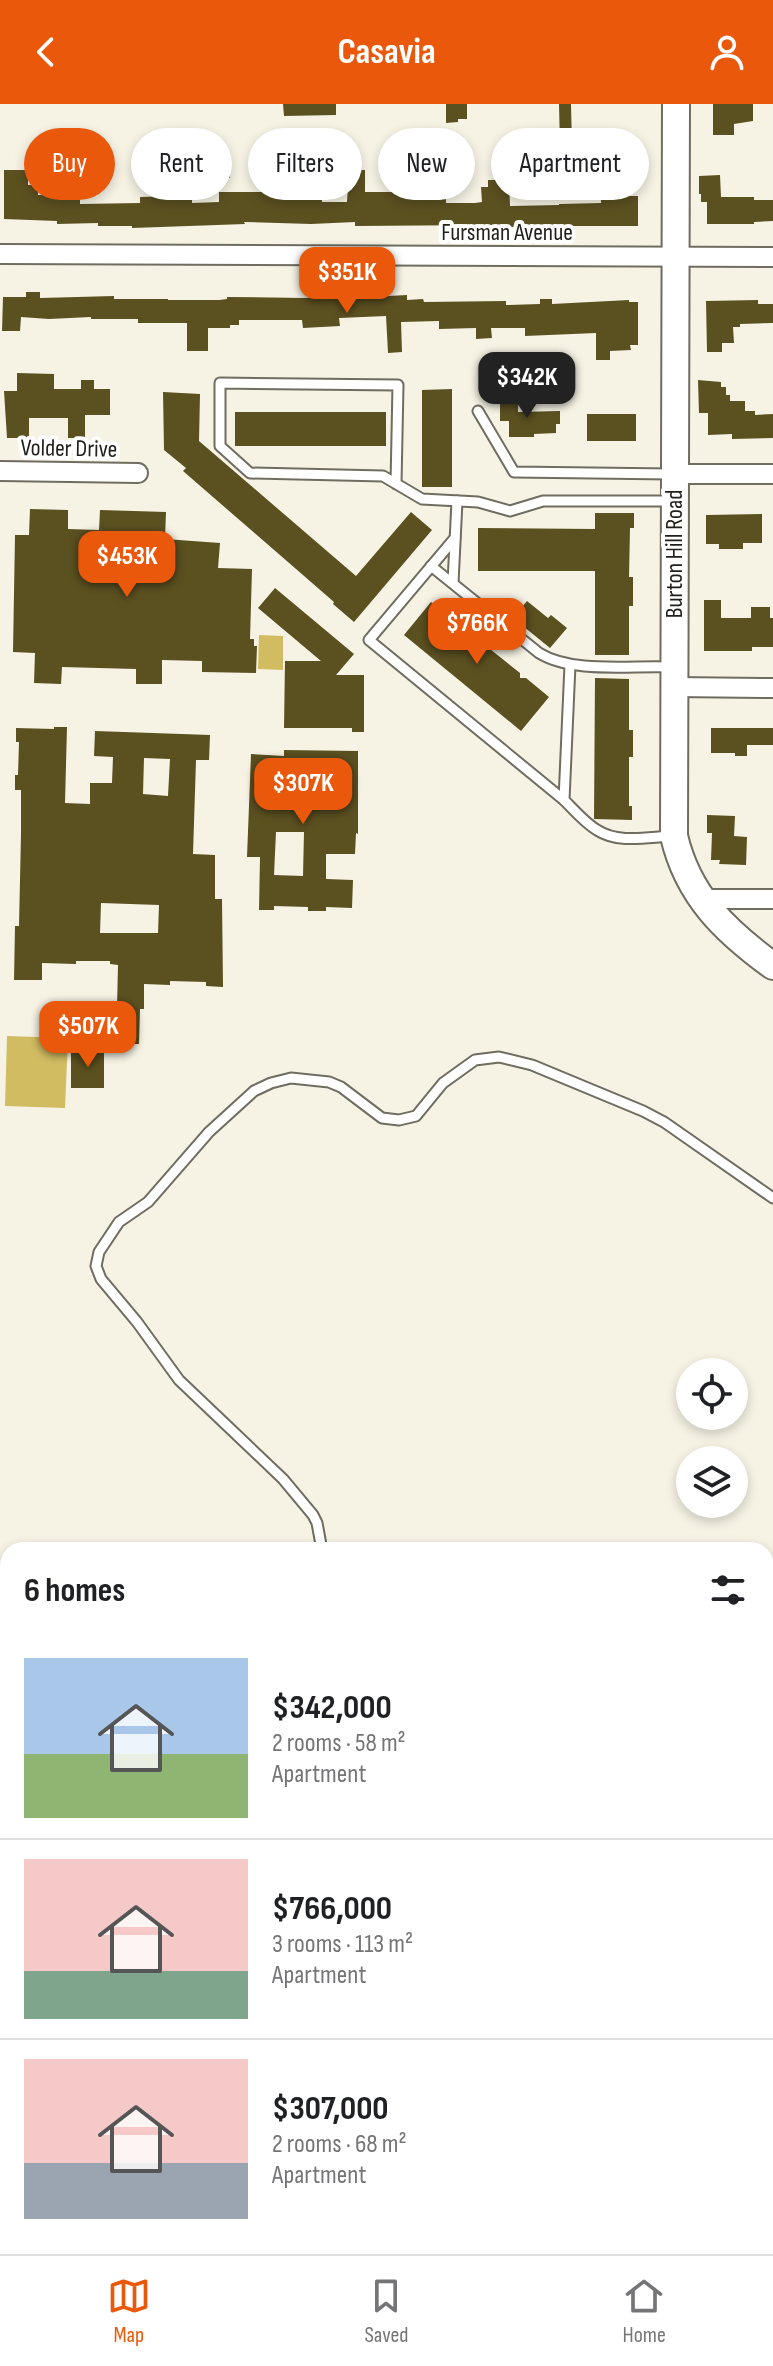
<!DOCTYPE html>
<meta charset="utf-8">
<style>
body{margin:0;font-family:"Sofia Sans Condensed",sans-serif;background:#f2f2f2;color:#202124;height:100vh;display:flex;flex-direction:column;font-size:30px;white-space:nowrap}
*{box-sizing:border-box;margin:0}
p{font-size:26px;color:#757577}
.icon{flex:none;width:44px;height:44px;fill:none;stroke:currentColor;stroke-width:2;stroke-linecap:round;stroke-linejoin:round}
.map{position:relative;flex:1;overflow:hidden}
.sheet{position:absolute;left:0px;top:1438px;width:774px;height:712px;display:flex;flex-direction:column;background:#fff;border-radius:24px 24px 0 0;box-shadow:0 4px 12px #0003}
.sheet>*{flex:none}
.guide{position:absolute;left:24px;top:24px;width:726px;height:72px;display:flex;gap:16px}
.buttons{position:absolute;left:676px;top:1254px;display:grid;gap:16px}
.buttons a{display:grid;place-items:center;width:72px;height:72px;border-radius:50%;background:#fff;box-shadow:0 4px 12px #0003;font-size:40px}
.price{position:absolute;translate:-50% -68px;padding:0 18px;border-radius:16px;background:#ea580c;color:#fff;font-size:26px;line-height:52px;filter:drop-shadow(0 2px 4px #0008)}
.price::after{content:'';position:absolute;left:50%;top:48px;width:24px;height:18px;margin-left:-12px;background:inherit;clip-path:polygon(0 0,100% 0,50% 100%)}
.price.selected{background:#222;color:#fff}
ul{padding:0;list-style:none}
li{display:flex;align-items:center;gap:24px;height:200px;padding:0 24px}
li+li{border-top:2px solid #e0e0e0}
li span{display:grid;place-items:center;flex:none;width:224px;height:160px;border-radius:0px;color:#555}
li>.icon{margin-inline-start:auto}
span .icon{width:96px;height:96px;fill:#fffc;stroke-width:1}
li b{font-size:34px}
h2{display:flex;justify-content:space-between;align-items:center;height:96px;padding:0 24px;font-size:34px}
.pill{padding:0 28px;border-radius:36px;background:#fff;box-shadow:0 4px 12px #0003;font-size:28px;line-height:72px}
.pill.selected{background:#ea580c;color:#fff}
header{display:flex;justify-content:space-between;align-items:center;height:104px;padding:0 24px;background:#ea580c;color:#fff;font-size:36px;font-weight:700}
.tab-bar{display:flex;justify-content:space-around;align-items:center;height:112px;border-top:2px solid #e0e0e0;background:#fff;font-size:22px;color:#757577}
.tab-bar a{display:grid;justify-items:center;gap:4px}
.tab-bar .selected{color:#ea580c}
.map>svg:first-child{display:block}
.water{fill:#d1bc62}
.building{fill:#5b5020;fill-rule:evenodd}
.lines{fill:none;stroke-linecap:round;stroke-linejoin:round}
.lane-casing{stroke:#6f6c60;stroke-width:13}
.street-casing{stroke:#6f6c60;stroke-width:22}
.secondary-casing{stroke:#6f6c60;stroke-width:30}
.lane{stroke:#fff;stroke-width:9}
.street{stroke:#fff;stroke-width:18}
.secondary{stroke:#fff;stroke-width:26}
.labels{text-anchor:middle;stroke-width:8;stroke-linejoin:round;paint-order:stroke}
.street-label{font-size:24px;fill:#21201b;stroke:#fff}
</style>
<header><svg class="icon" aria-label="back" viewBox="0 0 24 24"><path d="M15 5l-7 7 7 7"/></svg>Casavia<svg class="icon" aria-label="person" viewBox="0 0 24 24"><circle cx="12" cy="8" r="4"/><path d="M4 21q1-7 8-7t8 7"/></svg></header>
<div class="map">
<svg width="773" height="2150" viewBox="0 0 773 2150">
<rect width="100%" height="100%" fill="#f6f3e5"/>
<g class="water">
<polygon points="259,531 283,532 283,566 258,565"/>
<polygon points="7,932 68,934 65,1004 5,1002"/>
</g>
<g class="building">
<polygon points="283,0 336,0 336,11 284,12"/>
<polygon points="446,0 467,0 467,15 458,15 458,18 446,19"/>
<polygon points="559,0 571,0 572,43 560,43"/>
<polygon points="713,0 753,0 753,17 734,20 734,31 713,31"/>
<polygon points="211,55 230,55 230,74 210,74"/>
<polygon points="600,59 622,59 622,92 638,92 638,122 540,122 540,125 524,125 524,123 484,123 484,121 355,122 355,118 311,120 244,118 245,120 132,124 132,122 98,122 98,119 57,120 57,117 4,115 4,66 28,66 28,81 38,81 38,91 80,90 80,100 140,99 140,93 175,92 175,89 192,89 192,99 219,98 219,88 281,88 281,92 322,91 322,98 347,98 349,66 365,66 365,88 399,88 399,92 446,93 446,99 475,99 482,98 481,83 488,83 488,76 509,76 510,102 559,101 559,100 601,99"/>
<polygon points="720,71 721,93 754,93 754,96 773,96 773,117 754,118 754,120 707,120 707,98 701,98 701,90 699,90 699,72"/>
<polygon points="26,188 40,188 40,194 114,192 114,195 168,195 168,196 219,196 227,195 227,193 305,194 370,190 370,193 407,191 407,196 423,195 424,198 506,197 506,201 540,200 540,195 552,195 552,200 629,196 629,198 638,198 638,241 630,241 631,246 610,247 610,256 596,256 596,229 525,232 525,224 491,224 492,234 476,235 476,224 439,225 439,217 401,218 402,248 388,249 386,212 339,214 340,222 303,224 302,216 239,216 239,221 230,221 230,224 208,224 208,247 187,247 187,219 138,219 138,215 91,215 91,213 49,215 21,213 20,227 2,227 3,193 26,193"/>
<polygon points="758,196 758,200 773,200 773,219 740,220 740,223 733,223 734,239 722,239 722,248 707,248 706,197"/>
<polygon points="17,269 54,270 54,285 81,285 81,276 94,276 94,285 110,285 110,311 85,311 85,334 68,334 68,314 29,314 29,334 7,334 4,287 17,287"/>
<polygon points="698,276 721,278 721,283 726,283 726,291 730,291 730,297 745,297 745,307 755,307 755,311 773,310 773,334 732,335 732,330 708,331 708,309 699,309"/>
<polygon points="452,285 452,383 422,383 422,286"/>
<polygon points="163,288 200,290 199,337 356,472 411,408 432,426 354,518 333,500 334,498 183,367 186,364 164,346"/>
<polygon points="500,294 518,294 518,308 560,307 560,320 556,320 556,329 534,330 534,333 509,333 509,317 500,317"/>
<rect x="235" y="308" width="151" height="34"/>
<rect x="587" y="310" width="49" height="27"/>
<polygon points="30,405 68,406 68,425 99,426 100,406 166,408 165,435 220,439 218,464 252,465 250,535 254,535 254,542 257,542 256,569 202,568 202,557 162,556 162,580 136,580 136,565 62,563 61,580 34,579 35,549 13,548 15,431 29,431"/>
<polygon points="595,409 634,409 634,424 630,424 629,473 633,473 633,502 629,502 629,551 595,551 595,467 478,467 478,424 595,425"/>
<polygon points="762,410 762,439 743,439 743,445 719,445 719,440 706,440 706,411"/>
<polygon points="275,484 354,550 336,571 364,571 364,628 352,628 352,624 284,624 285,557 321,557 258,504"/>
<polygon points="704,496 721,496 721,514 751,514 751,503 770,503 770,514 773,514 773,543 752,543 752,547 704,547"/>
<polygon points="527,497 548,514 551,511 567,524 550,544 513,514"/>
<polygon points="431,498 520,569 520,574 526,574 549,593 521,627 404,531"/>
<polygon points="595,574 629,575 629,626 633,626 633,653 629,653 629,702 632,702 632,716 594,715"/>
<path d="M54,623H67L65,699L90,700V679H112L113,653L94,652L95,627L210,631L209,656H196L193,750L215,751V795H222L223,883L206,882V878L170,877V881L144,880V905H140L139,940H113L114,902L117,903L118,861L110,860V857H76V860L42,859V876H14L15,822H19L21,730V686H15V671H18L19,638H16V624L54,625ZM144,654L170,655L168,692L143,690ZM101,799L159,801L158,829H100Z"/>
<polygon points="711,624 773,624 773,641 747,641 747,652 735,652 735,649 711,649"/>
<path d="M284,646L358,647V730L356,729L355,750H326V775L353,776L352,804L326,803V807H308V803L274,802V806H259L260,753H247L251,650L284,652ZM315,678L341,679V702H315ZM276,728H304L303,772L274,771Z"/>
<polygon points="707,711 735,712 734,732 747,733 746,761 719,760 720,756 711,756 712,729 707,729"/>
<rect x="71" y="946" width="33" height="38"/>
</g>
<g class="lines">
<defs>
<g id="lane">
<polyline points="478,307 514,368 671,370"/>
<polyline points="396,380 398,281 220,279 220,342 250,369 383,372 422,395 478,398 510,407 543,397 674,397"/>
<polyline points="455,434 369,536 564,696"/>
<path d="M431,462L539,549C573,570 632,561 671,563"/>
<polyline points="453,479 457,397"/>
<path d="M570,561L564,696C574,706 585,719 597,726C618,740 648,733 672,732"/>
<polyline points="322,1446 317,1419 313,1411 283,1375 179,1276 137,1218 101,1175 96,1162 99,1148 119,1118 148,1098 209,1028 254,987 271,979 291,974 329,978 341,983 382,1014 399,1016 416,1012 443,979 475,956 499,953 532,961 643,1007 664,1018 773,1094"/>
<polyline points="766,1766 773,1770"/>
</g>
<g id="street">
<polyline points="0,150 773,153"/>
<polyline points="0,367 138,369"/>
<polyline points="674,370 773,370"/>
<polyline points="674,583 773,584"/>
<polyline points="702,795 773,795"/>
<polyline points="766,1664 773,1669"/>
<polyline points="188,2142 189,2150"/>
<polyline points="570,2142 585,2150"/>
<polyline points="247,2150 254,2142"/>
</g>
<path id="secondary" d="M676,0L674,732C688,792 725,827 773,862"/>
</defs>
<use href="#lane" class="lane-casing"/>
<use href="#street" class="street-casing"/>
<use href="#secondary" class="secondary-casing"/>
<use href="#lane" class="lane"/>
<use href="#street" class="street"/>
<use href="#secondary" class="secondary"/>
</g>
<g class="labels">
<g class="street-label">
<text x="507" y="136">Fursman Avenue</text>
<text transform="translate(69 344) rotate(1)" y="8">Volder Drive</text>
<text transform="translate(674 450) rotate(-90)" y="8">Burton Hill Road</text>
</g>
</g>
</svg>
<div class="buttons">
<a><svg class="icon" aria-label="locate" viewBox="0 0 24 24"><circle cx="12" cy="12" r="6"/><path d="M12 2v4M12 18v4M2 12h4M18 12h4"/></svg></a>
<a><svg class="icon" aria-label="layers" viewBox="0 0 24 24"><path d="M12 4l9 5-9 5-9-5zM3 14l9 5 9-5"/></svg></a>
</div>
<b class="price" style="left:347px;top:211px">$351K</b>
<b class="price selected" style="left:527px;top:316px">$342K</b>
<b class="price" style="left:127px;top:495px">$453K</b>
<b class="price" style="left:477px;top:562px">$766K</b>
<b class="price" style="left:303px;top:722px">$307K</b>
<b class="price" style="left:88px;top:965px">$507K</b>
<div class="guide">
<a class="pill selected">Buy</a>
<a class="pill">Rent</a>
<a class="pill">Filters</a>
<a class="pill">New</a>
<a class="pill">Apartment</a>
</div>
<section class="sheet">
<h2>6 homes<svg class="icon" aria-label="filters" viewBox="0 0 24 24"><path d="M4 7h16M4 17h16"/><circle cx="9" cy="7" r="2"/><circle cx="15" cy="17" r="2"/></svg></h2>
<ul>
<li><span style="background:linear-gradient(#a9c7e8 60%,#8fb573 0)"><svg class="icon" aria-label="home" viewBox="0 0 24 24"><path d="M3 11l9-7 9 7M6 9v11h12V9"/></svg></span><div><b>$342,000</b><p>2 rooms · 58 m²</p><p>Apartment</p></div></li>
<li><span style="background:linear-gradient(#f6c9c9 70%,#7fa58c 0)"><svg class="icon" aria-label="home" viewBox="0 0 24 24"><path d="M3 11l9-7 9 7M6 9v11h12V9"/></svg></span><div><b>$766,000</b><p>3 rooms · 113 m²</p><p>Apartment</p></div></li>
<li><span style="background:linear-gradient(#f6c9c9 65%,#9aa5b1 0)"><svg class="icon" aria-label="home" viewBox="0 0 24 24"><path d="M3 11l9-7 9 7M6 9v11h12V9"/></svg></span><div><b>$307,000</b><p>2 rooms · 68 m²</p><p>Apartment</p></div></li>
</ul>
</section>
</div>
<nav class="tab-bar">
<a class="selected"><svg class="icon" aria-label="map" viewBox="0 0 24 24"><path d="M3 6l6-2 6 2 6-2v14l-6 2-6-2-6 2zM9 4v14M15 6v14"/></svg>Map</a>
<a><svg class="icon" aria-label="saved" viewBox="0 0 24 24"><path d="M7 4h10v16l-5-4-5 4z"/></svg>Saved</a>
<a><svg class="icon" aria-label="home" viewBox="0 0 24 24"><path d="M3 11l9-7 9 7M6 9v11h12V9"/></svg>Home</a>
</nav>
